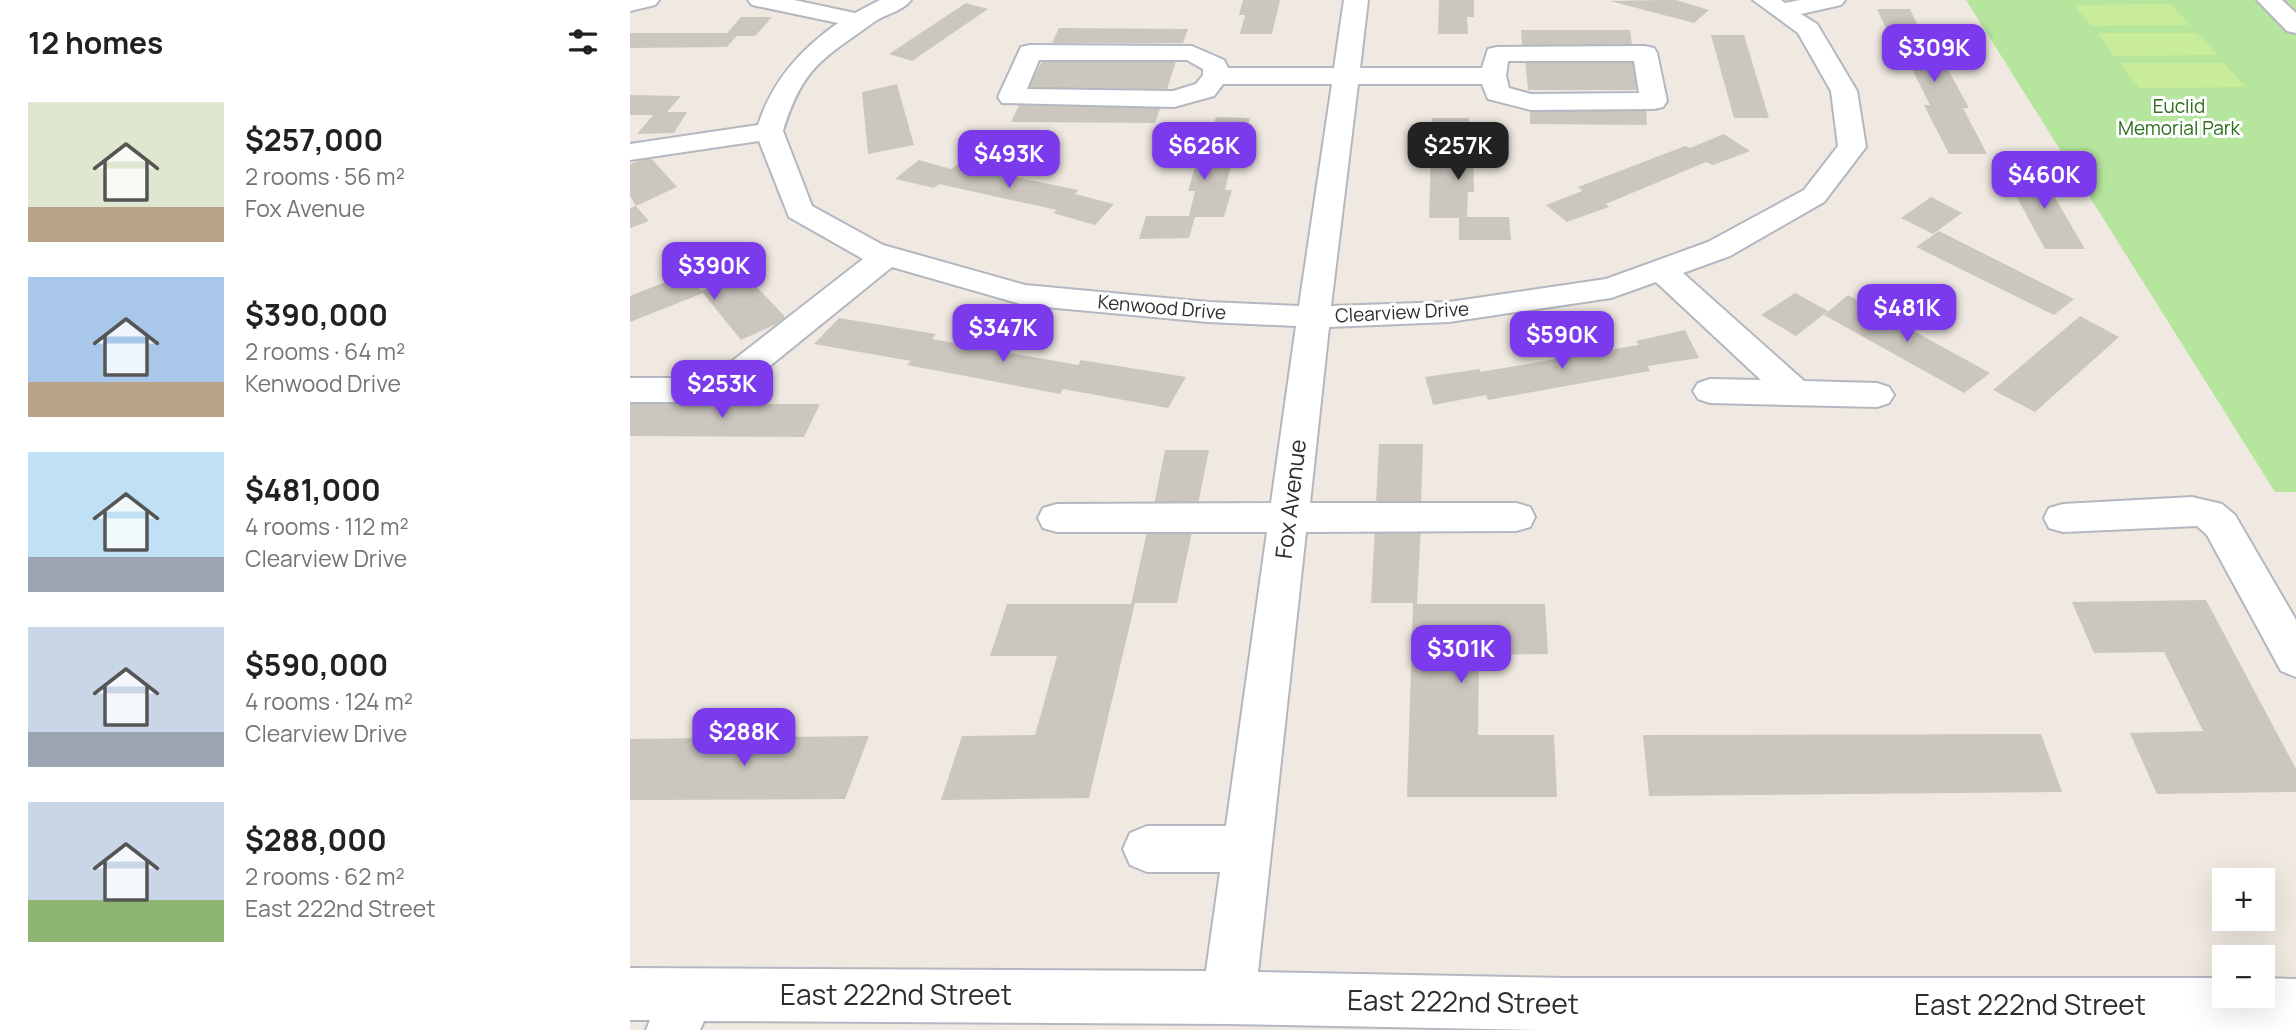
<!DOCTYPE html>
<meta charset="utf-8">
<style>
body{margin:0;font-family:Manrope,sans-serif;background:#f6f6f6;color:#202124;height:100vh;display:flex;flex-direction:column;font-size:26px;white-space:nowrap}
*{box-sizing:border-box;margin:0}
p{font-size:23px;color:#757577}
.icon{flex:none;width:38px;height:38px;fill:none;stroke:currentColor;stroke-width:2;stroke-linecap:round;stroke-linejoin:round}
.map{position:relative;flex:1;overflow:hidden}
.panel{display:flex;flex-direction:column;background:#fff;width:630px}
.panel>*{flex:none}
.controls{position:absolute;left:1582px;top:868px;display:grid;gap:14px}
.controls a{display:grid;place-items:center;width:63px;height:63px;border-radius:0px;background:#fff;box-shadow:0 7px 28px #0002;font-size:35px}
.price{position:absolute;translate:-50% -60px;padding:0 16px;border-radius:14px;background:#7c3aed;color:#fff;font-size:23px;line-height:46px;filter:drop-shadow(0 2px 4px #0008)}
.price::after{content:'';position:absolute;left:50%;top:42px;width:21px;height:16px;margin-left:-10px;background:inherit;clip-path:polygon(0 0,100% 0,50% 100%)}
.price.active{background:#222;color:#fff}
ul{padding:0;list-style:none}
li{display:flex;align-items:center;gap:21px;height:175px;padding:0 28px}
li span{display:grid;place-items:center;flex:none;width:196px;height:140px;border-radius:0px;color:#555}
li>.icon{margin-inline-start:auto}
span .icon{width:84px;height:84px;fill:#fffc;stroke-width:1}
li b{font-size:30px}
h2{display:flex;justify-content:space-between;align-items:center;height:84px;padding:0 28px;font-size:30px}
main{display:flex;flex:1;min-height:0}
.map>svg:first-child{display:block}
.green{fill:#b6e59e}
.pitch{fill:#c9ec9a}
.building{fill:#cbc7bf}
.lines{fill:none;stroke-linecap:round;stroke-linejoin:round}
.minor-casing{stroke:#b4b7c1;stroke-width:4}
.minor{fill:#fff;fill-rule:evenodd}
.labels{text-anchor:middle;stroke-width:6;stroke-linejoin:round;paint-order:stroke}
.far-park-label{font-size:19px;fill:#2c6e1b;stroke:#fff}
.far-street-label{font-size:19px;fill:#2e2e2e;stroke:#fff}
.street-label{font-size:23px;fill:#2e2e2e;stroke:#fff}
.near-street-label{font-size:28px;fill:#2e2e2e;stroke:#fff}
</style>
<main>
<section class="panel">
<h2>12 homes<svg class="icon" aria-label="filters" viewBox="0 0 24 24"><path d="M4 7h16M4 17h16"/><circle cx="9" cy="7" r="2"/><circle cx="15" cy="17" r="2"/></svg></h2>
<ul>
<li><span style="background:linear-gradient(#dfe7d0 75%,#b9a48a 0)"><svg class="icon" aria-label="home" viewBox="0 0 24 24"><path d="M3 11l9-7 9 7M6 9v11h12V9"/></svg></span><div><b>$257,000</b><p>2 rooms · 56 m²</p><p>Fox Avenue</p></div></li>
<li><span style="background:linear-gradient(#a9c7e8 75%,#b9a48a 0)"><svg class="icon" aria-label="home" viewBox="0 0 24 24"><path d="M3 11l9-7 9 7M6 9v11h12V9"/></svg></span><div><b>$390,000</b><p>2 rooms · 64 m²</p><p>Kenwood Drive</p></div></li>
<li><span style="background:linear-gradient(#bfe0f5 75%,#9aa5b1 0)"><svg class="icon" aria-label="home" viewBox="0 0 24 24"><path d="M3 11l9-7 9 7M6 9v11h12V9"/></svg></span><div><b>$481,000</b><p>4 rooms · 112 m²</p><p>Clearview Drive</p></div></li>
<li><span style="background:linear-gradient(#c9d6e8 75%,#9aa5b1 0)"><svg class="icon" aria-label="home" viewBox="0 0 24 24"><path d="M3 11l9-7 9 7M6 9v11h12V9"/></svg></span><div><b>$590,000</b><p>4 rooms · 124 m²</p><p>Clearview Drive</p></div></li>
<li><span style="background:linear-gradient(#c9d6e8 70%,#8fb573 0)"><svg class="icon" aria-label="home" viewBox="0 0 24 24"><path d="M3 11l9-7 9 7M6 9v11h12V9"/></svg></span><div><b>$288,000</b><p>2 rooms · 62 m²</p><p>East 222nd Street</p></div></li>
</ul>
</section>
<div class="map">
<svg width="1666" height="1030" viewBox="0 0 1666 1030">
<rect width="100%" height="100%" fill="#efe9e1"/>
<polygon class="green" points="1336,0 1666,0 1666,492 1645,492"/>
<g class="pitch">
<polygon points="1541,4 1560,25 1461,26 1444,5"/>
<polygon points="1467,33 1567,33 1588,55 1484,56"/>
<polygon points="1490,63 1594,63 1616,87 1509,88"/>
</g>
<g class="building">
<polygon points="613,0 650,0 642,34 610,34 615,15 609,15"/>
<polygon points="809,0 844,0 844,17 837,17 838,34 808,34"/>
<polygon points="1032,0 1046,0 1079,10 1064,23 980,1"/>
<polygon points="336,3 358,9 282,61 259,54"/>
<polygon points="1247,9 1280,9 1297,46 1305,46 1339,108 1333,108 1357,154 1319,154 1294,105 1300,105 1271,47 1265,47"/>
<polygon points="111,17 142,17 125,36 107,36 97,47 0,48 0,33 97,33"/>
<polygon points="429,28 558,29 553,43 422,43"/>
<polygon points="891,30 1000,30 1002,45 892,45"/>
<polygon points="1081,35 1114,35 1139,118 1104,118"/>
<polygon points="414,58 547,58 537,89 397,88"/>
<polygon points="1007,59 1013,90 898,90 895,60"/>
<polygon points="267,84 284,145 238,154 232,92"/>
<polygon points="0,95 51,96 37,112 57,112 44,133 7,134 23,115 0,115"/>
<polygon points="389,105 531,106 525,123 381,122"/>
<polygon points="900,106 1016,106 1017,125 900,124"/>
<polygon points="586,117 620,118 614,142 607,142 595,190 602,190 594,217 565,217 559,238 509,239 516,216 559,216 565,191 558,191 573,140 579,140"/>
<polygon points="802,118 839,118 838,141 843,141 844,192 838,192 837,217 879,217 881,240 829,240 829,218 799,218"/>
<polygon points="1094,134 1120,151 1083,165 1076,162 976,204 979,207 937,222 916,205 952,191 948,187 1055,146 1060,148"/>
<polygon points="20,157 47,187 6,206 0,196 0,164"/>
<polygon points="289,160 321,169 327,165 448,190 445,194 484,204 465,225 423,213 427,210 309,184 304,188 265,179"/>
<polygon points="1373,172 1410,172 1455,249 1415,249"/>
<polygon points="1301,197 1332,213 1303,234 1271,218"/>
<polygon points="6,206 19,221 0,228 0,208"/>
<polygon points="1309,231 1444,299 1424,315 1286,247"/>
<polygon points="113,272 157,319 111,340 73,293 0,322 0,296 58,273 71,291"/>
<polygon points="1165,293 1198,311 1166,336 1131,315"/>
<polygon points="1218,295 1360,373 1334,393 1194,315"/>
<polygon points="1450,316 1489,337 1405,412 1363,390"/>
<polygon points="209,318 306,334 302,339 448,365 451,360 556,377 538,408 433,389 430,394 277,365 281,361 184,344"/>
<polygon points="1055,330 1069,358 1018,366 1020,371 858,400 856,395 803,405 795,377 850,369 850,372 1009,345 1006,341"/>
<polygon points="0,404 190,404 174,437 0,436"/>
<polygon points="749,444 793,444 791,503 746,503"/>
<polygon points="535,450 579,450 568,504 524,505"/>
<polygon points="745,526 791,526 787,604 915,604 918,654 849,655 848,735 924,735 927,797 777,797 783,603 741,603"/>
<polygon points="518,527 563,527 547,603 505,603 459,798 311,800 332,736 405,735 427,656 360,656 377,604 501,604"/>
<polygon points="1576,600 1666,769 1666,792 1527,794 1500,733 1573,731 1534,652 1464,653 1442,602"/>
<polygon points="1411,734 1432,792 1019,796 1013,735"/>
<polygon points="239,736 215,799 0,800 0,739"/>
</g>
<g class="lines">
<defs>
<g id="minor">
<polygon points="0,0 29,0 25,5 0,11"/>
<path d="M118,0H164L225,13L250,0H281C273,11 255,14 244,22C193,59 173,66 153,131L182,206L253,245L395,285L578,302L669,306L702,84H593L584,96L544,107L372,103L368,97L391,47L400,45L562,46L594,60L598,68H704L714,0H738L730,68H852L858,49L867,47L1015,46L1024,48L1027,53L1037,101L1033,107L1024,109L901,110L858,99L852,84H728L701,306L819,302L976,279L1078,242L1174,190L1208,146L1201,91L1168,33L1123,0H1151L1155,3L1170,0H1215L1211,5L1171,14L1187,24L1227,91L1236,147L1194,202L1100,256L1053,273L1174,381L1247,383L1259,387L1264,395L1259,403L1247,407L1080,403L1068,399L1063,391L1068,383L1080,379L1131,380L1026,282L981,298L819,322L699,327L680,503H886L900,507L905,517L900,527L886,531L676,532L628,972L937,978H1594V996H1633V978L1666,979V1030H912L599,1024L74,1021L70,1030H16L20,1020H0V968L576,971L590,872H517L500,865L493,849L500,833L517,826H596L637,532H427L413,528L408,518L413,508L427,504L641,503L666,326L578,322L394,305L262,267L125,378L105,398L93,402H0V378H84L101,362L233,259L159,217L129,141L0,160V144L128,125C143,80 170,50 208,23L122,5ZM409,60H557L573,69V75L566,84L543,91L397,89ZM878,61H1004L1009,93L901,94L879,88L876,76Z"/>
<polygon points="1627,0 1652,0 1666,13 1666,33 1657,31"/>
<polygon points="1562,497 1592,504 1605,515 1666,620 1666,677 1651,671 1577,535 1567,526 1433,532 1419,528 1414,518 1419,508 1433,504"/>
</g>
</defs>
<use href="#minor" class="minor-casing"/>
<use href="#minor" class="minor"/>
</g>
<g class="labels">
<g class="far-park-label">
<text x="1549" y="113">Euclid<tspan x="1549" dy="22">Memorial Park</tspan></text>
</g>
<g class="far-street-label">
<text transform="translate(532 307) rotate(5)" y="7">Kenwood Drive</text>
<text transform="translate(772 312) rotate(-3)" y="7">Clearview Drive</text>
</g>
<g class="street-label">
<text transform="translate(661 499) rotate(-83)" y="8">Fox Avenue</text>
</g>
<g class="near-street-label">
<text x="266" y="1005">East 222nd Street</text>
<text transform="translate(833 1002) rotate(1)" y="10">East 222nd Street</text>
<text x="1400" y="1015">East 222nd Street</text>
</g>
</g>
</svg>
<div class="controls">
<a>+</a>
<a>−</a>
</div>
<b class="price" style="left:1304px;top:84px">$309K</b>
<b class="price" style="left:574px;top:182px">$626K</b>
<b class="price active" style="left:828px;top:182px">$257K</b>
<b class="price" style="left:379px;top:190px">$493K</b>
<b class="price" style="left:1414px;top:211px">$460K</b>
<b class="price" style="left:84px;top:302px">$390K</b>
<b class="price" style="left:1277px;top:344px">$481K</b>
<b class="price" style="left:373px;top:364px">$347K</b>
<b class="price" style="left:932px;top:371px">$590K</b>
<b class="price" style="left:92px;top:420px">$253K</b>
<b class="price" style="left:831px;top:685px">$301K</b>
<b class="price" style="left:114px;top:768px">$288K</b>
</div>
</main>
